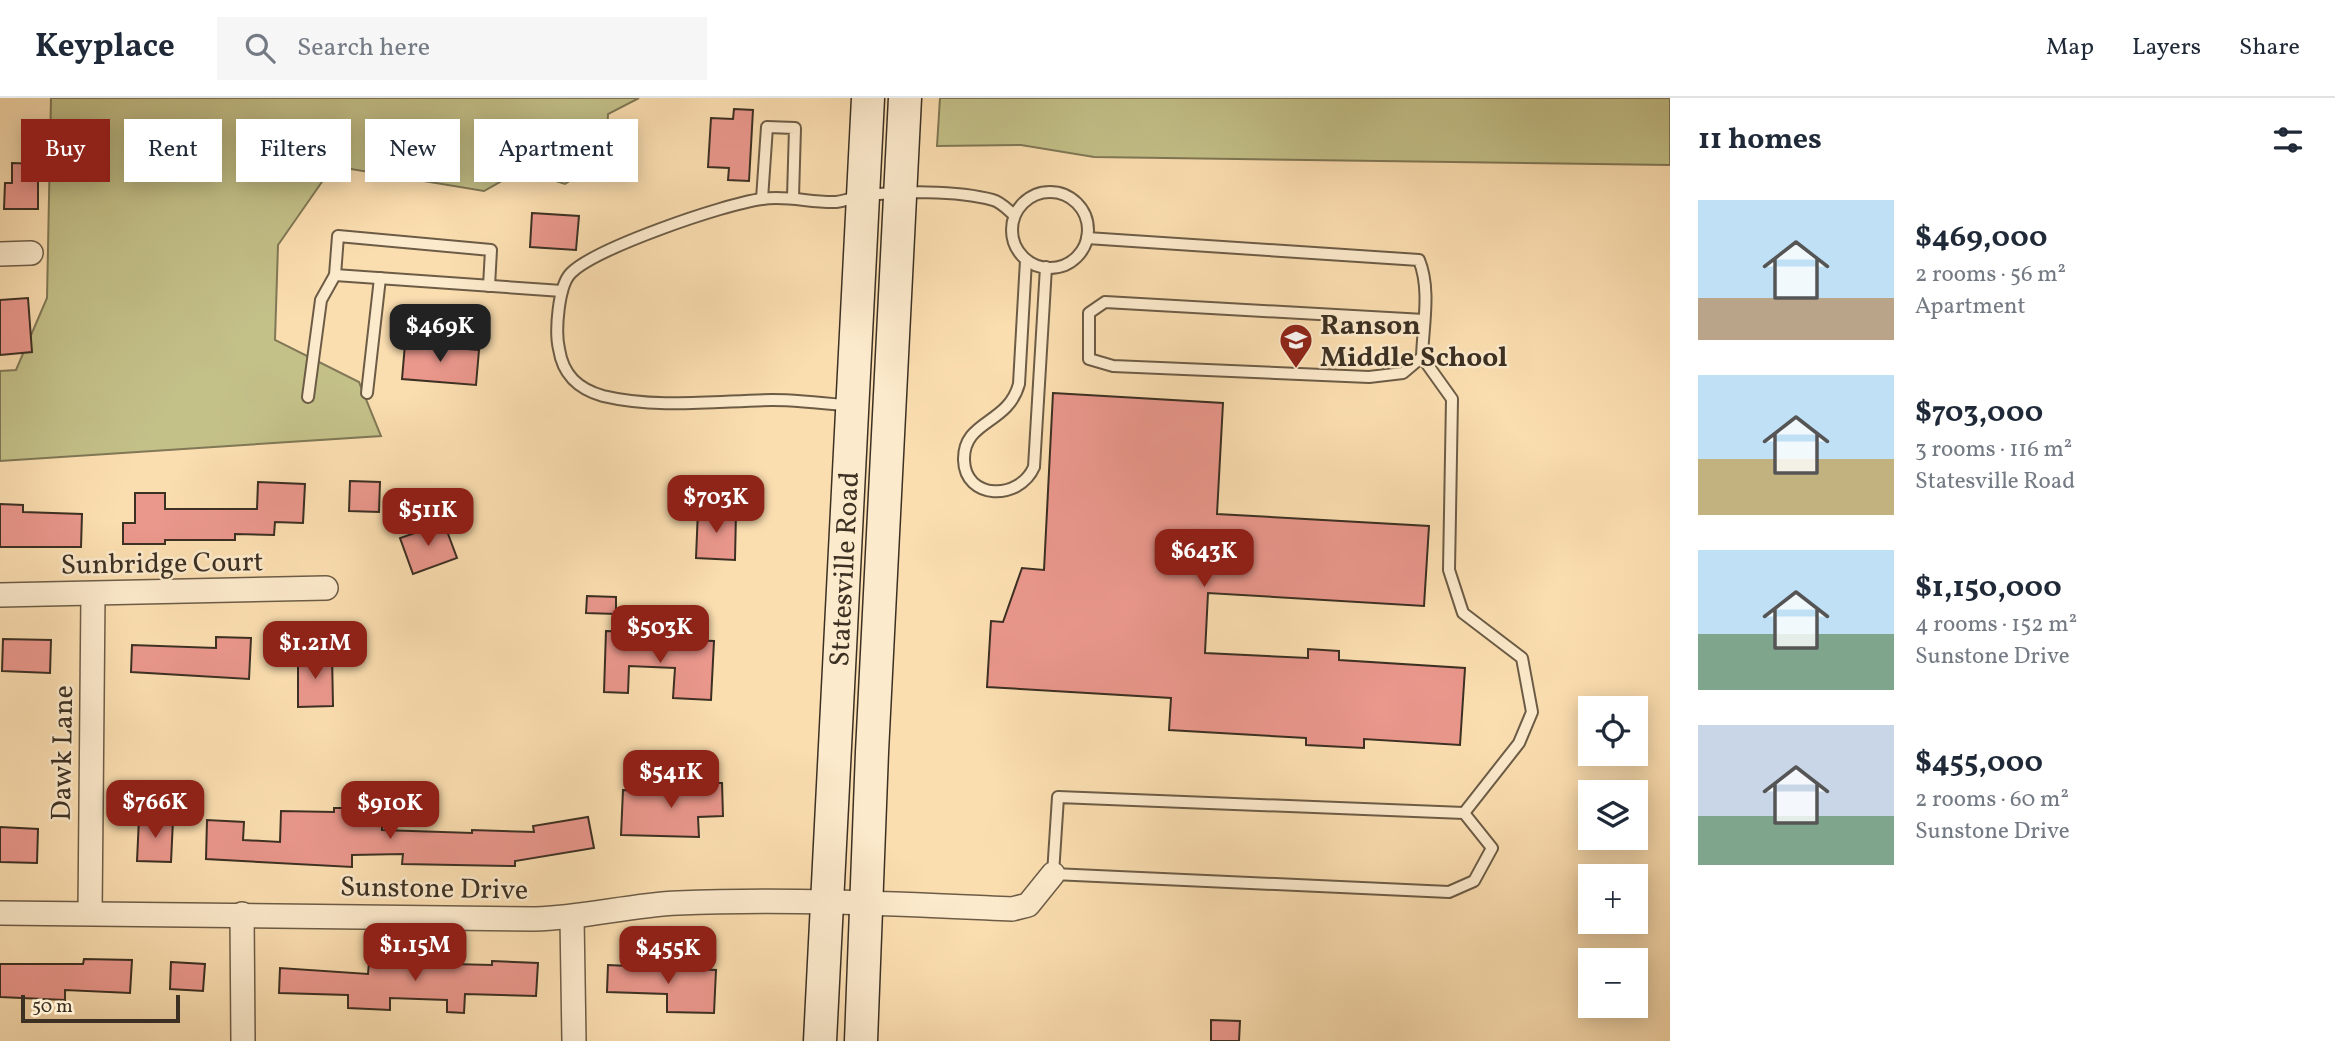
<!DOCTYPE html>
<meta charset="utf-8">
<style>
body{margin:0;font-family:Vollkorn,serif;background:#f6f6f7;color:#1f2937;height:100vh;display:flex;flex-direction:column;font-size:26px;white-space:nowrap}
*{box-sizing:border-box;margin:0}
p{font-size:23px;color:#747a83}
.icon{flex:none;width:38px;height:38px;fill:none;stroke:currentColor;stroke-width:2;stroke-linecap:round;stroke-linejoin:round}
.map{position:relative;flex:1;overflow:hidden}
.details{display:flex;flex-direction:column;background:#fff;width:665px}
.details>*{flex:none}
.banner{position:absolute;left:21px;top:21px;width:665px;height:63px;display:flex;gap:14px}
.tools{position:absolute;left:1578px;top:598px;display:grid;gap:14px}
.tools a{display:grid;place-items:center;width:70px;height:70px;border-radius:0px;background:#fff;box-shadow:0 4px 18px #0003;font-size:35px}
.scale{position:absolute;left:21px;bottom:18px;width:159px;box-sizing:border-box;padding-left:7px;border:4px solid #3c3023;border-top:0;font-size:19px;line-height:24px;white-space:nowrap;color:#3c3023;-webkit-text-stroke:5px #fceacc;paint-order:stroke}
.price{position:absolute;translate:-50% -60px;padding:0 16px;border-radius:14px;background:#8f2418;color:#fff;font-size:23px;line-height:46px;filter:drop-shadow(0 2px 4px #0008)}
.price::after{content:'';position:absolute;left:50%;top:42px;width:21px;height:16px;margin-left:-10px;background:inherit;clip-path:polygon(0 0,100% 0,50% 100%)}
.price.current{background:#222;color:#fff}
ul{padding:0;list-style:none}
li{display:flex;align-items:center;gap:21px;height:175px;padding:0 28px}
li span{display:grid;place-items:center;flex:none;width:196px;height:140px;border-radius:0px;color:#555}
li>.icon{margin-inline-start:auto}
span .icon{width:84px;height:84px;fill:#fffc;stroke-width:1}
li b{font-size:30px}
h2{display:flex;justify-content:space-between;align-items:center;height:84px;padding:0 28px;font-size:30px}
.tag{padding:0 24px;border-radius:0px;background:#fff;box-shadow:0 4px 18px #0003;font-size:24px;line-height:63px}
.tag.current{background:#8f2418;color:#fff}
header{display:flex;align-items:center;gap:42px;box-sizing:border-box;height:98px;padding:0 35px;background:#fff;border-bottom:2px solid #e0e1e3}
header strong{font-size:33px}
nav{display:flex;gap:38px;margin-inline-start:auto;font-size:24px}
.search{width:490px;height:63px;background:#f6f6f7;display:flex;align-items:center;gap:18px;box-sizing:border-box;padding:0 24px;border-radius:0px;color:#747a83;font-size:26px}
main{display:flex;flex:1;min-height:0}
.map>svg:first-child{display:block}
.green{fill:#c3c088;stroke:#807856;stroke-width:2}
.building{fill:#ea978c;stroke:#3c3023;stroke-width:2}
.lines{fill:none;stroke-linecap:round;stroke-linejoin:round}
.service-casing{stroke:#6c5c46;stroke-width:14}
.minor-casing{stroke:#6c5c46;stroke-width:26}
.secondary-casing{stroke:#3c3023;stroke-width:35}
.service{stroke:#fceacc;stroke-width:10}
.minor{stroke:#fceacc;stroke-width:23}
.secondary{stroke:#fceacc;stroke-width:32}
.labels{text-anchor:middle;stroke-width:5;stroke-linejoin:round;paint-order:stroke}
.poi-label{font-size:28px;font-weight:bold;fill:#3c3023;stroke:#fceacc;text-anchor:start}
.street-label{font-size:28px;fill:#3c3023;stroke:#fceacc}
</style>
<header>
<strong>Keyplace</strong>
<div class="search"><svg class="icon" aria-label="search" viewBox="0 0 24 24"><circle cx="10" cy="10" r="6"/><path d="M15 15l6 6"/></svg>Search here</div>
<nav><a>Map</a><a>Layers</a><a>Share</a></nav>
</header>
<main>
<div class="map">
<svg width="1670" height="943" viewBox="0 0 1670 943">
<rect width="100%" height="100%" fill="#fbdeb0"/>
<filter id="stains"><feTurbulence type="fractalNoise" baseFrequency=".00286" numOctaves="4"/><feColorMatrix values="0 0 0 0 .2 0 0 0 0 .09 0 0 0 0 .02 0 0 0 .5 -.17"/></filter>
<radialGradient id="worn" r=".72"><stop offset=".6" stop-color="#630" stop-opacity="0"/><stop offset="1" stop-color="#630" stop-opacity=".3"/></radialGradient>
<g class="green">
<polygon points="51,0 639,0 608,16 606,59 565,86 521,72 484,93 333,68 278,147 275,242 359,284 381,338 0,363 0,273 16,272 47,200"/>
<polygon points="940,0 1670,0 1670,67 1094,59 1021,47 937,48"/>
</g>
<g class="building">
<polygon points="734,11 753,12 749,83 728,82 729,70 708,69 711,20 733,21"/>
<polygon points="12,65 38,66 38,111 4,111 5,85 12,85"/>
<polygon points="532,115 579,118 576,152 530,149"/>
<polygon points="28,200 32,254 0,257 0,202"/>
<polygon points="405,246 479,252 476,287 402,281"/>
<polygon points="1053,295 1223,305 1217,416 1429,428 1424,508 1208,495 1205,555 1308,560 1308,551 1339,553 1339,562 1465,570 1460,647 1364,641 1364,650 1306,647 1306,640 1169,632 1171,600 987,589 991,523 1003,524 1022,470 1044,472"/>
<polygon points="350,383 380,384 379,414 349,413"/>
<polygon points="258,384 305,386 303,425 275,424 274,437 235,436 235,442 165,442 165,446 123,446 123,425 135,425 135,395 165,395 165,411 257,411"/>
<polygon points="0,406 23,407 23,414 82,416 81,449 0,449"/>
<polygon points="698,412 736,413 735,462 696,460"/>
<polygon points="444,425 457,460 413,476 400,440"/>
<polygon points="587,498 616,499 616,516 586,515"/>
<polygon points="606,533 631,534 630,547 687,550 688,542 714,543 711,602 673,600 675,570 629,568 628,595 604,594"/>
<polygon points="216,539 251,540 249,581 131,574 132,547 216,550"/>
<polygon points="3,541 51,542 50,575 2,573"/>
<polygon points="332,556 333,608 298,609 298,557"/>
<polygon points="675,685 722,685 723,718 698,719 699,739 621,737 623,692 675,694"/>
<polygon points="182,692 185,709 165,712 162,695"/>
<polygon points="334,710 382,710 382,732 472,735 472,732 534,734 533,728 588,719 594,750 515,763 515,768 402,766 403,756 352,757 352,769 206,761 207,722 244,724 243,742 280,744 281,713 334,714"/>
<polygon points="139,720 173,722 171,764 137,763"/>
<polygon points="0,729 38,731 37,765 0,764"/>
<polygon points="84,861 132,862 130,895 65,892 65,902 0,899 0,866 83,866"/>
<polygon points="492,863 538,865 536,898 465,896 464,915 447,914 447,902 390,900 390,912 348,910 348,897 279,895 280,870 368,876 369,864 492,867"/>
<polygon points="171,864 205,866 203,893 170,891"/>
<polygon points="608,867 716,872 714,915 667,914 667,896 607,894"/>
<polygon points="1211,922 1240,923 1239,943 1211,943"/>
</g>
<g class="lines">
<defs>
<g id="service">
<circle cx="1050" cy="132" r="38"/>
<polyline points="762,101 767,29 795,30 793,99"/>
<path d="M1087,140L1419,162C1431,191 1423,228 1422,259L1403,275L1369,279L1113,268L1089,261V215L1105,204L1424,222"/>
<path d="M1026,162L1019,286C1008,327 963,322 964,362C965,402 1019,403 1034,369L1046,169"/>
<polyline points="335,177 562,193"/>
<polyline points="1422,259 1452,301 1449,472 1463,515 1522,560 1532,614 1519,645 1464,715"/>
<polyline points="367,295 380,180"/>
<polyline points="308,299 321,202 335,177 338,138 491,152 489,188"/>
<path d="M851,308C824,305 798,302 772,302C717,303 657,311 603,298C578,291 563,277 559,251C555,234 558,188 571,175C596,150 724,106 762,101C787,97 811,105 836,104C844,103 853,100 862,98C898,93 957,92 993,102C1001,104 1008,112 1014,117"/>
<polygon points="1058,699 1464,715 1492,750 1474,783 1449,794 1053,776"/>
</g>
<g id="minor">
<polyline points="0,156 31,155"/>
<polyline points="0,497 326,490"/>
<path d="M0,815L535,821C583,820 630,807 678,805C789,800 901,806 1012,811L1028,807L1053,776"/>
<polyline points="90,815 93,496"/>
<polyline points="242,816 243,943"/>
<polyline points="572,820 574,943"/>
</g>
<g id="secondary">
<polyline points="820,943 868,0"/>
<polyline points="861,943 872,654 905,0"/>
</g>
</defs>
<use href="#service" class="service-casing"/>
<use href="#minor" class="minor-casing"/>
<use href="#secondary" class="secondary-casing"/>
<use href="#service" class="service"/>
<use href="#minor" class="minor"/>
<use href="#secondary" class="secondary"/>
</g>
<defs>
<symbol id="school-pin" viewBox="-11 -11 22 30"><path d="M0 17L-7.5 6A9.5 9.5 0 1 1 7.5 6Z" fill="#8f2418" stroke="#fceacc"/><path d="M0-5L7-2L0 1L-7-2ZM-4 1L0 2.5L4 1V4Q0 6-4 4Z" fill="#fff"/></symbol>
</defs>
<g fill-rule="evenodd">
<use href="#school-pin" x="1277" y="223" width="38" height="52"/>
</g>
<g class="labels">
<g class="poi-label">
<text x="1320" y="236">Ranson<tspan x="1320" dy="32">Middle School</tspan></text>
</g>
<g class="street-label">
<text transform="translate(162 464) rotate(-1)" y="10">Sunbridge Court</text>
<text transform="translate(843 471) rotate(-87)" y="10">Statesville Road</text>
<text transform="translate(61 655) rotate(-89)" y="10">Dawk Lane</text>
<text transform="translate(434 789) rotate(1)" y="10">Sunstone Drive</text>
</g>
</g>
<rect width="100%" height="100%" filter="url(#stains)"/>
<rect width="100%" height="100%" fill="url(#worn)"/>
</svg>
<div class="tools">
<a><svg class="icon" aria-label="locate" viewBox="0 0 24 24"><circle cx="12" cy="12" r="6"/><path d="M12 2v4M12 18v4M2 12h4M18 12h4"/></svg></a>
<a><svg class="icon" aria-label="layers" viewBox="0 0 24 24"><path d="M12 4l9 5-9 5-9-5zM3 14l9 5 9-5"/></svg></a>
<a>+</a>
<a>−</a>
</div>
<div class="scale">50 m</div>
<b class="price current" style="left:440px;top:266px">$469K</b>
<b class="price" style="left:716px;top:437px">$703K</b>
<b class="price" style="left:428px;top:450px">$511K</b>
<b class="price" style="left:1204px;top:491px">$643K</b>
<b class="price" style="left:660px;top:567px">$503K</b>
<b class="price" style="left:315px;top:583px">$1.21M</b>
<b class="price" style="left:671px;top:712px">$541K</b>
<b class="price" style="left:155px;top:742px">$766K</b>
<b class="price" style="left:390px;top:743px">$910K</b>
<b class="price" style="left:415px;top:885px">$1.15M</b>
<b class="price" style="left:668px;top:888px">$455K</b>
<div class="banner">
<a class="tag current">Buy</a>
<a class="tag">Rent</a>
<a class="tag">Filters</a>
<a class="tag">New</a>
<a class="tag">Apartment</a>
</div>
</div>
<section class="details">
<h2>11 homes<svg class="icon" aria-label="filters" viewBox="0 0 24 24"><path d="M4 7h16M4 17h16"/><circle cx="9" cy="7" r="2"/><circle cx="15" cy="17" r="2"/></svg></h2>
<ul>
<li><span style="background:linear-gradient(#bfe0f5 70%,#b9a48a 0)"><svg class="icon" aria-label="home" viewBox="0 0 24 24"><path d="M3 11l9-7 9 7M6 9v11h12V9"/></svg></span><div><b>$469,000</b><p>2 rooms · 56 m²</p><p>Apartment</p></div></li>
<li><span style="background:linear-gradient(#bfe0f5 60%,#c2b280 0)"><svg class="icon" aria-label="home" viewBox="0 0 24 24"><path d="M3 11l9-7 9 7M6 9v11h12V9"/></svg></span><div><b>$703,000</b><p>3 rooms · 116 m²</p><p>Statesville Road</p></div></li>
<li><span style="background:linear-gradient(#bfe0f5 60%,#7fa58c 0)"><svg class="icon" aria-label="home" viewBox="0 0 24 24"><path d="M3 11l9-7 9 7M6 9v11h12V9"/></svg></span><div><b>$1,150,000</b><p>4 rooms · 152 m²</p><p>Sunstone Drive</p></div></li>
<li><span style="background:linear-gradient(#c9d6e8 65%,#7fa58c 0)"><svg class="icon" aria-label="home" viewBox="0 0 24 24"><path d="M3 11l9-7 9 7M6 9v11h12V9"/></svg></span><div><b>$455,000</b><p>2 rooms · 60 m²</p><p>Sunstone Drive</p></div></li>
</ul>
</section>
</main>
